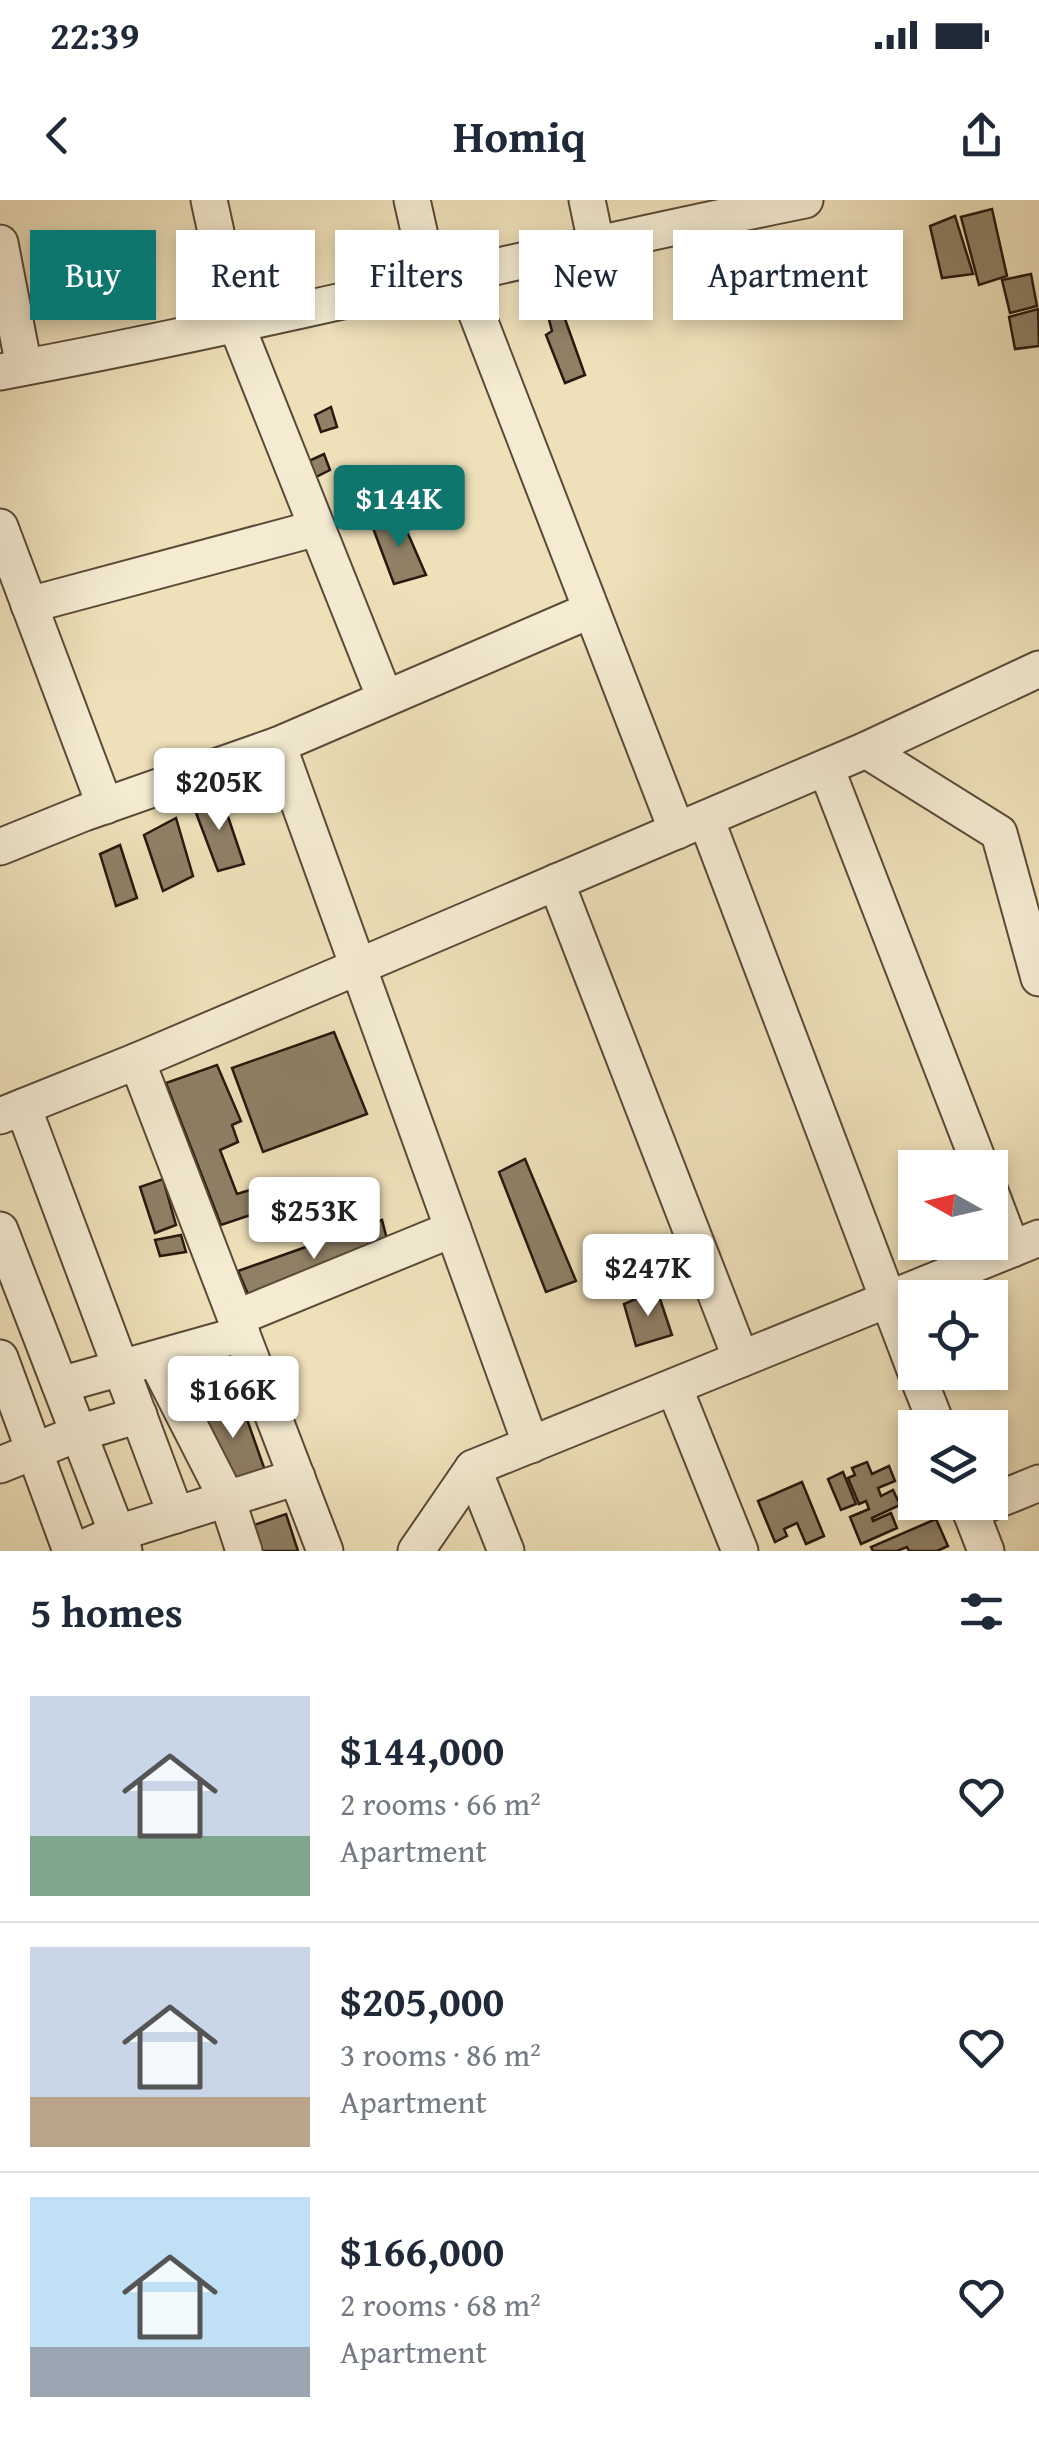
<!DOCTYPE html>
<meta charset="utf-8">
<style>
body{margin:0;font-family:"Gentium Book Plus",serif;background:#f2f2f3;color:#1f2937;height:100vh;display:flex;flex-direction:column;font-size:38px;white-space:nowrap}
*{box-sizing:border-box;margin:0}
p{font-size:32px;color:#747a83}
.icon{flex:none;width:55px;height:55px;fill:none;stroke:currentColor;stroke-width:2;stroke-linecap:round;stroke-linejoin:round}
.map{position:relative;height:1351px;overflow:hidden}
.details{display:flex;flex-direction:column;background:#fff;flex:1}
.details>*{flex:none}
.top-card{position:absolute;left:30px;top:30px;width:980px;height:90px;display:flex;gap:20px}
.needle{width:65px;rotate:278deg}
.tools{position:absolute;left:898px;top:950px;display:grid;gap:20px}
.tools a{display:grid;place-items:center;width:110px;height:110px;border-radius:0px;background:#fff;box-shadow:0 5px 15px #0003;font-size:50px}
.price{position:absolute;translate:-50% -85px;padding:0 22px;border-radius:10px;background:#fff;color:#222;font-size:32px;line-height:65px;filter:drop-shadow(0 2px 5px #0008)}
.price::after{content:'';position:absolute;left:50%;top:60px;width:30px;height:22px;margin-left:-15px;background:inherit;clip-path:polygon(0 0,100% 0,50% 100%)}
.price.on{background:#0f766e;color:#fff}
ul{padding:0;list-style:none}
li{display:flex;align-items:center;gap:30px;height:250px;padding:0 30px}
li+li{border-top:2px solid #e0e1e3}
li span{display:grid;place-items:center;flex:none;width:280px;height:200px;border-radius:0px;color:#555}
li>.icon{margin-inline-start:auto}
span .icon{width:120px;height:120px;fill:#fffc;stroke-width:1}
li b{font-size:42px}
h2{display:flex;justify-content:space-between;align-items:center;height:120px;padding:0 30px;font-size:42px}
.chip{padding:0 35px;border-radius:0px;background:#fff;box-shadow:0 5px 15px #0003;font-size:35px;line-height:90px}
.chip.on{background:#0f766e;color:#fff}
.status{display:flex;justify-content:space-between;align-items:center;height:70px;padding:0 50px;background:#fff;direction:ltr}
.status svg{height:28px;fill:currentColor}
header{display:flex;justify-content:space-between;align-items:center;height:130px;padding:0 30px;background:#fff;font-size:45px;font-weight:800}
.map>svg:first-child{display:block}
.building{fill:#8f8066;stroke:#28180d;stroke-width:2.5}
.lines{fill:none;stroke-linecap:round;stroke-linejoin:round}
.minor-casing{stroke:#5a4a38;stroke-width:39}
.minor{stroke:#f4ebd2;stroke-width:35}
</style>
<div class="status"><b>22:39</b><svg viewBox="0 0 49 12"><path d="M0 12V9h3v3zM5 12V6h3v6zM10 12V3h3v9zM15 12V0h3v12zM26 1h20v11H26zM47 4h2v5h-2z"/></svg></div>
<header><svg class="icon" aria-label="back" viewBox="0 0 24 24"><path d="M15 5l-7 7 7 7"/></svg>Homiq<svg class="icon" aria-label="share" viewBox="0 0 24 24"><path d="M12 15V3M7 8l5-5 5 5M5 13v7h14v-7"/></svg></header>
<div class="map">
<svg width="1039" height="1351" viewBox="0 0 1039 1351">
<rect width="100%" height="100%" fill="#eee0b9"/>
<filter id="stains"><feTurbulence type="fractalNoise" baseFrequency=".002" numOctaves="4"/><feColorMatrix values="0 0 0 0 .2 0 0 0 0 .09 0 0 0 0 .02 0 0 0 .5 -.17"/></filter>
<radialGradient id="worn" r=".72"><stop offset=".6" stop-color="#630" stop-opacity="0"/><stop offset="1" stop-color="#630" stop-opacity=".3"/></radialGradient>
<g class="building">
<polygon points="992,9 1007,76 979,85 961,17"/>
<polygon points="955,16 973,74 942,78 930,26"/>
<polygon points="1031,74 1037,106 1010,113 1002,80"/>
<polygon points="560,105 585,175 565,183 546,135 552,131 547,112"/>
<polygon points="1038,109 1039,146 1015,149 1009,117"/>
<polygon points="331,207 337,227 321,232 315,215"/>
<polygon points="324,254 330,270 314,278 309,261"/>
<polygon points="399,313 426,375 394,384 373,328"/>
<polygon points="220,593 244,664 218,671 193,605"/>
<polygon points="176,618 193,676 163,691 144,635"/>
<polygon points="120,645 137,698 116,706 100,654"/>
<polygon points="334,832 367,914 263,952 232,868"/>
<polygon points="217,865 241,921 232,925 238,942 220,950 237,994 263,986 271,1008 221,1025 166,883"/>
<polygon points="525,959 576,1081 546,1092 499,972"/>
<polygon points="163,979 176,1025 155,1033 140,987"/>
<polygon points="382,1020 390,1051 252,1104 238,1071"/>
<polygon points="181,1035 186,1052 160,1056 155,1040"/>
<polygon points="657,1090 672,1135 636,1146 624,1104"/>
<polygon points="235,1185 269,1282 228,1293 198,1201"/>
<polygon points="867,1262 872,1274 889,1266 895,1281 878,1288 881,1296 893,1290 900,1305 872,1318 873,1321 891,1313 897,1328 861,1344 850,1317 869,1309 866,1301 859,1304 848,1278 855,1275 852,1268"/>
<polygon points="843,1272 856,1304 841,1310 828,1279"/>
<polygon points="802,1282 824,1336 806,1344 797,1323 784,1329 787,1336 775,1342 758,1301"/>
<polygon points="286,1314 298,1351 256,1351 248,1327"/>
<polygon points="936,1319 948,1346 937,1351 909,1351 907,1347 897,1351 873,1351 871,1347"/>
</g>
<g class="lines">
<defs>
<g id="minor">
<polyline points="209,0 236,124 385,498"/>
<polyline points="412,0 430,80"/>
<polyline points="587,0 596,43"/>
<polyline points="0,43 24,167"/>
<polyline points="461,73 677,631"/>
<path d="M0,172C270,122 536,54 805,0"/>
<polyline points="0,327 105,606"/>
<polyline points="29,405 317,328"/>
<polyline points="278,545 531,1245"/>
<polyline points="866,550 999,633 1039,778"/>
<polyline points="826,568 981,968"/>
<polyline points="706,619 915,1170"/>
<polyline points="0,647 84,613 278,545 591,410"/>
<polyline points="556,682 741,1159"/>
<polyline points="137,861 325,1351"/>
<polyline points="23,907 176,1315"/>
<polyline points="0,916 137,861 866,550 1039,469"/>
<polyline points="990,991 1012,1049"/>
<polyline points="0,1030 124,1351"/>
<polyline points="236,1118 453,1029"/>
<polyline points="0,1158 71,1351"/>
<polyline points="156,1160 227,1299 244,1351"/>
<polyline points="916,1172 938,1228"/>
<polyline points="60,1185 242,1134"/>
<polyline points="674,1187 740,1351"/>
<polyline points="0,1265 79,1233 139,1215"/>
<polyline points="473,1268 506,1351"/>
<polyline points="967,1302 986,1351"/>
<polyline points="970,1311 1039,1283"/>
<polyline points="76,1351 118,1333 297,1277"/>
<polyline points="416,1351 473,1268 1039,1038"/>
</g>
</defs>
<use href="#minor" class="minor-casing"/>
<use href="#minor" class="minor"/>
</g>
<rect width="100%" height="100%" filter="url(#stains)"/>
<rect width="100%" height="100%" fill="url(#worn)"/>
</svg>
<div class="tools">
<a><svg class="needle" viewBox="-14 -14 28 28"><path d="M0-13l5 13h-10z" fill="#e53935"/><path d="M0 13l5-13h-10z" fill="#747a83"/></svg></a>
<a><svg class="icon" aria-label="locate" viewBox="0 0 24 24"><circle cx="12" cy="12" r="6"/><path d="M12 2v4M12 18v4M2 12h4M18 12h4"/></svg></a>
<a><svg class="icon" aria-label="layers" viewBox="0 0 24 24"><path d="M12 4l9 5-9 5-9-5zM3 14l9 5 9-5"/></svg></a>
</div>
<b class="price on" style="left:399px;top:350px">$144K</b>
<b class="price" style="left:219px;top:633px">$205K</b>
<b class="price" style="left:314px;top:1062px">$253K</b>
<b class="price" style="left:648px;top:1119px">$247K</b>
<b class="price" style="left:233px;top:1241px">$166K</b>
<div class="top-card">
<a class="chip on">Buy</a>
<a class="chip">Rent</a>
<a class="chip">Filters</a>
<a class="chip">New</a>
<a class="chip">Apartment</a>
</div>
</div>
<section class="details">
<h2>5 homes<svg class="icon" aria-label="filters" viewBox="0 0 24 24"><path d="M4 7h16M4 17h16"/><circle cx="9" cy="7" r="2"/><circle cx="15" cy="17" r="2"/></svg></h2>
<ul>
<li><span style="background:linear-gradient(#c9d6e8 70%,#7fa58c 0)"><svg class="icon" aria-label="home" viewBox="0 0 24 24"><path d="M3 11l9-7 9 7M6 9v11h12V9"/></svg></span><div><b>$144,000</b><p>2 rooms · 66 m²</p><p>Apartment</p></div><svg class="icon" aria-label="heart" viewBox="0 0 24 24"><path d="M12 20l-8-8c-3-5 5-10 8-4 3-6 11-1 8 4z"/></svg></li>
<li><span style="background:linear-gradient(#c9d6e8 75%,#b9a48a 0)"><svg class="icon" aria-label="home" viewBox="0 0 24 24"><path d="M3 11l9-7 9 7M6 9v11h12V9"/></svg></span><div><b>$205,000</b><p>3 rooms · 86 m²</p><p>Apartment</p></div><svg class="icon" aria-label="heart" viewBox="0 0 24 24"><path d="M12 20l-8-8c-3-5 5-10 8-4 3-6 11-1 8 4z"/></svg></li>
<li><span style="background:linear-gradient(#bfe0f5 75%,#9aa5b1 0)"><svg class="icon" aria-label="home" viewBox="0 0 24 24"><path d="M3 11l9-7 9 7M6 9v11h12V9"/></svg></span><div><b>$166,000</b><p>2 rooms · 68 m²</p><p>Apartment</p></div><svg class="icon" aria-label="heart" viewBox="0 0 24 24"><path d="M12 20l-8-8c-3-5 5-10 8-4 3-6 11-1 8 4z"/></svg></li>
</ul>
</section>
